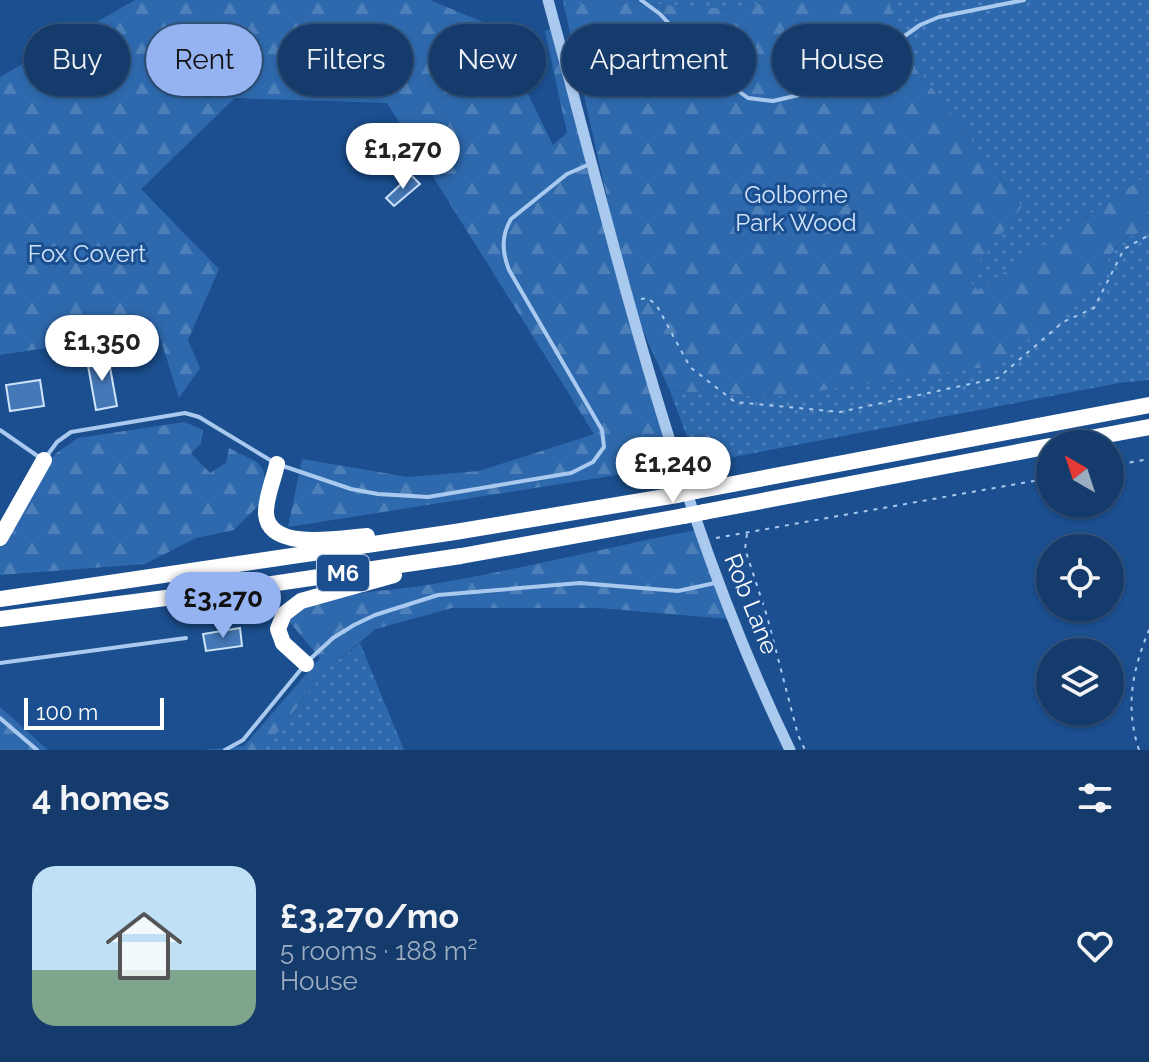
<!DOCTYPE html>
<meta charset="utf-8">
<style>
body{margin:0;font-family:Raleway,sans-serif;background:#1d4271;color:#f1f3f6;height:100vh;display:flex;flex-direction:column;font-size:30px;white-space:nowrap}
*{box-sizing:border-box;margin:0}
p{font-size:26px;color:#9dadc1}
.icon{flex:none;width:44px;height:44px;fill:none;stroke:currentColor;stroke-width:2;stroke-linecap:round;stroke-linejoin:round}
.map{position:relative;height:750px;overflow:hidden}
.panel{display:flex;flex-direction:column;background:#143b6b;flex:1}
.panel>*{flex:none}
.banner{position:absolute;left:24px;top:24px;width:1102px;height:72px;display:flex;gap:16px}
.needle{width:52px;rotate:321deg}
.controls{position:absolute;left:1036px;top:430px;display:grid;gap:16px}
.controls a{display:grid;place-items:center;width:88px;height:88px;border-radius:50%;background:#143b6b;box-shadow:0 2px 6px #0004,0 0 0 2px #33557e;font-size:40px}
.scale{position:absolute;left:24px;bottom:20px;width:140px;box-sizing:border-box;padding-left:8px;border:4px solid #fff;border-top:0;font-size:22px;line-height:28px;white-space:nowrap;color:#fff;-webkit-text-stroke:6px #1b4f8f;paint-order:stroke}
.price{position:absolute;translate:-50% -68px;padding:0 18px;border-radius:28px;background:#fff;color:#222;font-size:26px;line-height:52px;filter:drop-shadow(0 2px 4px #0008)}
.price::after{content:'';position:absolute;left:50%;top:48px;width:24px;height:18px;margin-left:-12px;background:inherit;clip-path:polygon(0 0,100% 0,50% 100%)}
.price.selected{background:#95b2f1;color:#111}
ul{padding:0;list-style:none}
li{display:flex;align-items:center;gap:24px;height:200px;padding:0 32px}
li+li{border-top:2px solid #33557e}
li span{display:grid;place-items:center;flex:none;width:224px;height:160px;border-radius:24px;color:#555}
li>.icon{margin-inline-start:auto}
span .icon{width:96px;height:96px;fill:#fffc;stroke-width:1}
li b{font-size:34px}
h2{display:flex;justify-content:space-between;align-items:center;height:96px;padding:0 32px;font-size:34px}
.pill{padding:0 28px;border-radius:36px;background:#143b6b;box-shadow:0 2px 6px #0004,0 0 0 2px #33557e;font-size:28px;line-height:72px}
.pill.selected{background:#95b2f1;color:#111}
.map>svg:first-child{display:block}
.grass{fill:url(#grass-dots)}
.forest{fill:url(#forest-firs)}
.building{fill:#4478b7;stroke:#cfe3fa;stroke-width:2}
.lines{fill:none;stroke-linecap:round;stroke-linejoin:round}
.path{stroke:#a9c9ee;stroke-width:2;stroke-dasharray:4 6;stroke-linecap:butt}
.service{stroke:#a9c9ee;stroke-width:4}
.tertiary{stroke:#a9c9ee;stroke-width:11}
.motorway{stroke:#fff;stroke-width:16}
.motorway-bridge{stroke:#fff;stroke-width:16}
.labels{text-anchor:middle;stroke-width:6;stroke-linejoin:round;paint-order:stroke}
.shield{fill:#1b4f8f;stroke:#bbcadd;stroke-width:2}
.shield-label{font-size:22px;font-weight:bold;fill:#fff}
.park-label{font-size:24px;fill:#cfe3fa;stroke:#1b4f8f}
.street-label{font-size:24px;fill:#fff;stroke:#1b4f8f}
</style>
<div class="map">
<svg width="1149" height="750" viewBox="0 0 1149 750">
<defs>
<pattern id="grass-dots" width="8" height="8" patternUnits="userSpaceOnUse" patternTransform="scale(2)"><rect width="8" height="8" fill="#2e69ad"/><path d="M2 2h.1M6 6h.1" fill="none" stroke="#4d80b9" stroke-width="1.8" stroke-linecap="round"/></pattern>
<pattern id="forest-firs" width="22" height="20" patternUnits="userSpaceOnUse" patternTransform="scale(2)"><rect width="22" height="20" fill="#2e69ad"/><path d="M5 1l3.5 6h-7zM16 11l3.5 6h-7z" fill="#4d80b9"/></pattern>
</defs>
<rect width="100%" height="100%" fill="#1b4f8f"/>
<g class="grass">
<polygon points="563,0 777,0 737,9 597,1 564,6"/>
<polygon points="889,0 1149,0 1149,174 978,290 966,278 1022,207 901,47"/>
<polygon points="1149,226 1149,380 1119,383 697,464 670,391 775,397 1086,296 1117,245"/>
<polygon points="360,643 404,750 263,750 327,669"/>
</g>
<g class="forest">
<polygon points="135,0 430,0 495,27 553,145 567,133 545,31 554,28 623,270 564,6 597,1 737,9 777,0 889,0 901,47 1022,207 967,278 978,290 1149,174 1149,226 1117,245 1086,296 993,366 775,397 670,391 634,310 681,465 288,527 302,459 408,477 479,471 594,434 387,103 235,98 141,189 219,269 188,340 200,368 179,398 158,331 0,355 0,77"/>
<polygon points="185,422 203,430 201,444 191,453 210,473 226,463 229,448 257,462 263,470 265,479 259,505 234,530 196,538 145,564 0,575 0,546 55,454 78,438"/>
<path d="M696,530L728,619L600,608H452L376,629L327,669L263,750H206L244,746L320,658L286,618C327,591 374,593 421,586C513,571 604,548 696,530Z"/>
<polygon points="0,707 48,750 0,750"/>
</g>
<g class="building">
<polygon points="411,175 420,184 394,206 386,198"/>
<polygon points="108,356 117,406 96,410 87,360"/>
<polygon points="40,380 44,406 10,411 6,385"/>
<polygon points="240,628 242,646 206,651 203,634"/>
</g>
<g class="lines">
<g class="path">
<polyline points="641,299 648,298 657,306 690,367 735,402 840,412 998,378 1063,322 1094,308 1124,249 1149,235"/>
<polyline points="1110,466 1149,459"/>
<polyline points="747,534 745,549 767,616 798,735 805,750"/>
<polyline points="716,538 1050,478"/>
<path d="M1139,750C1125,707 1132,671 1149,630"/>
</g>
<g class="service">
<polyline points="641,0 660,14 719,77 748,98 773,101 799,95 847,77 920,25 939,17 1024,0"/>
<polyline points="0,430 39,457"/>
<polyline points="46,457 57,442 71,432 185,413 199,417 275,463"/>
<path d="M283,466L351,489L378,494L428,497L571,473L593,462L604,447L602,430L509,270C502,252 501,236 511,219L567,174L590,164"/>
<polyline points="308,661 333,638 354,625 375,615 438,595 580,583 678,591 715,583"/>
<polyline points="0,663 186,638"/>
<polyline points="0,718 37,750"/>
<polyline points="225,750 243,740 302,668"/>
</g>
<path class="tertiary" d="M548,0C617,253 675,513 790,750"/>
<g class="motorway">
<polyline points="1058,444 1149,427"/>
<path d="M277,464C274,479 265,499 266,514C269,552 341,538 367,536"/>
<polyline points="696,491 1149,405"/>
<polyline points="704,512 1050,446"/>
<polyline points="0,538 44,460"/>
<polyline points="0,599 455,532 677,495"/>
<polyline points="0,619 244,588 461,556 684,516"/>
<polyline points="306,664 283,643 278,629 284,614 301,601 394,575"/>
</g>
<g class="motorway-bridge">
<polyline points="677,495 696,491"/>
<polyline points="684,516 704,512"/>
</g>
</g>
<g class="labels">
<rect class="shield" x="317" y="555" width="52" height="36" rx="6"/>
<g class="shield-label">
<text x="343" y="581">M6</text>
</g>
<g class="park-label">
<text x="796" y="203">Golborne<tspan x="796" dy="28">Park Wood</tspan></text>
<text x="87" y="262">Fox Covert</text>
</g>
<g class="street-label">
<text transform="translate(751 604) rotate(68)" y="8">Rob Lane</text>
</g>
</g>
</svg>
<div class="controls">
<a><svg class="needle" viewBox="-14 -14 28 28"><path d="M0-13l5 13h-10z" fill="#e53935"/><path d="M0 13l5-13h-10z" fill="#9dadc1"/></svg></a>
<a><svg class="icon" aria-label="locate" viewBox="0 0 24 24"><circle cx="12" cy="12" r="6"/><path d="M12 2v4M12 18v4M2 12h4M18 12h4"/></svg></a>
<a><svg class="icon" aria-label="layers" viewBox="0 0 24 24"><path d="M12 4l9 5-9 5-9-5zM3 14l9 5 9-5"/></svg></a>
</div>
<div class="scale">100 m</div>
<b class="price" style="left:403px;top:191px">£1,270</b>
<b class="price" style="left:102px;top:383px">£1,350</b>
<b class="price" style="left:673px;top:505px">£1,240</b>
<b class="price selected" style="left:223px;top:640px">£3,270</b>
<div class="banner">
<a class="pill">Buy</a>
<a class="pill selected">Rent</a>
<a class="pill">Filters</a>
<a class="pill">New</a>
<a class="pill">Apartment</a>
<a class="pill">House</a>
</div>
</div>
<section class="panel">
<h2>4 homes<svg class="icon" aria-label="filters" viewBox="0 0 24 24"><path d="M4 7h16M4 17h16"/><circle cx="9" cy="7" r="2"/><circle cx="15" cy="17" r="2"/></svg></h2>
<ul>
<li><span style="background:linear-gradient(#bfe0f5 65%,#7fa58c 0)"><svg class="icon" aria-label="home" viewBox="0 0 24 24"><path d="M3 11l9-7 9 7M6 9v11h12V9"/></svg></span><div><b>£3,270/mo</b><p>5 rooms · 188 m²</p><p>House</p></div><svg class="icon" aria-label="heart" viewBox="0 0 24 24"><path d="M12 20l-8-8c-3-5 5-10 8-4 3-6 11-1 8 4z"/></svg></li>
</ul>
</section>
